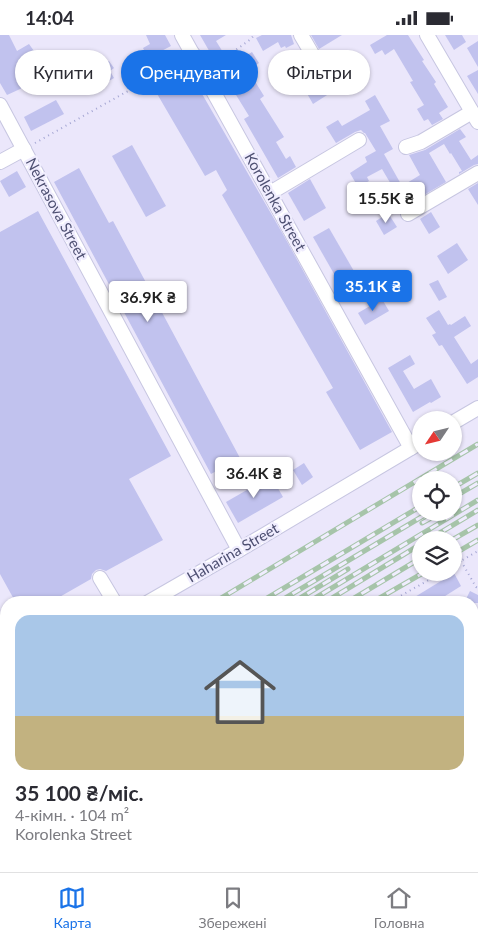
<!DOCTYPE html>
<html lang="uk">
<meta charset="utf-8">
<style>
body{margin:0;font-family:Lato,sans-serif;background:#f7f7f7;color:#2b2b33;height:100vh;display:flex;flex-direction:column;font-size:19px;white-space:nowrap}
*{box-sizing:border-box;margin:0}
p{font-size:16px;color:#7c7c81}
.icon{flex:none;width:28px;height:28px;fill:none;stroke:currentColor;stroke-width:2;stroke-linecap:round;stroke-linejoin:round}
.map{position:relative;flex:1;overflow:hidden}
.drawer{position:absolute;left:0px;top:561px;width:479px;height:276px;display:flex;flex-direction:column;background:#fff;border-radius:20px 20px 0 0;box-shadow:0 1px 4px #0004}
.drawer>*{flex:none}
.banner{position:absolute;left:15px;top:15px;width:449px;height:45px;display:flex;gap:10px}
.needle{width:32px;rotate:235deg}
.tools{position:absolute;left:412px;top:376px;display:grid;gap:10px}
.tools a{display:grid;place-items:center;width:50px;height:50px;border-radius:50%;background:#fff;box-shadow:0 1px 4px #0004;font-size:25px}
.price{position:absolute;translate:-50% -42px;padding:0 11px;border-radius:5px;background:#fff;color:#222;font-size:16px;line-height:32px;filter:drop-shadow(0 1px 2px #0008)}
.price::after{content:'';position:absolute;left:50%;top:30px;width:15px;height:11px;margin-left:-8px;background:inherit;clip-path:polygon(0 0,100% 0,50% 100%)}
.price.current{background:#1a73e8;color:#fff}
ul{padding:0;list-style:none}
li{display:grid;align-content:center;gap:10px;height:265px;padding:0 15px}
li span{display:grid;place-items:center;height:155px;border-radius:15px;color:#555}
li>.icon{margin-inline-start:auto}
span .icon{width:90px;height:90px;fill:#fffc;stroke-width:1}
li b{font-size:21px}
.pill{padding:0 18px;border-radius:22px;background:#fff;box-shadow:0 1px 4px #0004;font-size:18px;line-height:45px}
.pill.current{background:#1a73e8;color:#fff}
.status{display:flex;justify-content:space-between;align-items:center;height:35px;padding:0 25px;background:#fff;direction:ltr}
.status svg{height:14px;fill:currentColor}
.menu{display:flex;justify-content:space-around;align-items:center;height:70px;border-top:1px solid #e1e1e2;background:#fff;font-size:14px;color:#7c7c81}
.menu a{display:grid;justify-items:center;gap:2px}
.menu .current{color:#1a73e8}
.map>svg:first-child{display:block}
.building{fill:#c1c2ee}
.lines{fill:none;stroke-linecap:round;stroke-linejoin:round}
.minor-casing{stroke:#c7c6e1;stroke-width:16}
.major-casing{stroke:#fff;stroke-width:20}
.path{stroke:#a4a6d3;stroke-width:2;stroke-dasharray:1 4;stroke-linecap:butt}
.minor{stroke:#fff;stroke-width:14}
.major{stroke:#b5a5f4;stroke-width:18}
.rail-casing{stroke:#a6c4a9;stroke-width:5}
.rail{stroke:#f0edfe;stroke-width:3;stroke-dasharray:9;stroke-linecap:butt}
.labels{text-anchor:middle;stroke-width:4.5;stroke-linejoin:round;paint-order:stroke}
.street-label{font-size:15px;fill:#4e5072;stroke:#f0edfe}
</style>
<div class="status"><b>14:04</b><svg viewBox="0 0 49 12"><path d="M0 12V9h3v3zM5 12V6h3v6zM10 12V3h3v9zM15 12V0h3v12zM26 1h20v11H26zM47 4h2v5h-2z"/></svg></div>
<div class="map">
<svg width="478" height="837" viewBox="0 0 478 837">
<rect width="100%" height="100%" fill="#ebe7fb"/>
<g class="building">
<polygon points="0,0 9,0 17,16 29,9 34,16 18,25 31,49 7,60 0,48"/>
<polygon points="146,0 165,0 171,11 148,23 143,13 150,9"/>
<polygon points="200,0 226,0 216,6 231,30 252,17 259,28 248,35 264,61 260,64 284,102 276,107 286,124 290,121 296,132 278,143 244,84 249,81 228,47 227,47"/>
<polygon points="262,0 291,0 294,9 286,13 285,11 281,13 278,7 263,16 256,3"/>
<polygon points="311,0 342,0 319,14"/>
<polygon points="387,0 408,0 424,25 422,26 436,47 434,49 448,72 439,78 443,84 432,90 428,84 424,86 417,74 424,70 410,47 413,46 394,14 385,20 382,15 375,19 370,10"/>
<polygon points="445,0 462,0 466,7 454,15"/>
<polygon points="478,6 478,32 467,13"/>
<polygon points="350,22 360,37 343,48 347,55 339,60 335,55 313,69 305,55 342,32 339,28"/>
<polygon points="109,26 114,33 110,36 114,43 102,50 93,35"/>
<polygon points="478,35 478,59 467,41"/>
<polygon points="190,38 284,201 392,397 360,415 326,357 333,353 222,160 227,155 216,135 205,141 156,57"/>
<polygon points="375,60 390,86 380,91 393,114 384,119 402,151 420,140 409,120 425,115 460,94 466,102 459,106 471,125 478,120 478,129 474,130 459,139 459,137 462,136 451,118 450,119 444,109 429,118 446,147 424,160 422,156 402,168 382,134 367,142 369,146 358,152 350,138 367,127 365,122 376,116 365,98 364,98 361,95 355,97 336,108 326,92 338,85 342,91 370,75 365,66"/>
<polygon points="56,65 64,79 31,96 24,82"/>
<polygon points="132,110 166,171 146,182 112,121"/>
<polygon points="79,133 109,188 113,186 240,423 211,439 54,147"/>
<polygon points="17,136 26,152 9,162 0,146"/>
<polygon points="310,144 326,173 304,186 288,158"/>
<polygon points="478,148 478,170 468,154"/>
<polygon points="38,176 171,421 129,444 163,505 106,536 100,534 96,535 92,539 91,544 49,568 16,568 0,539 0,197"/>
<polygon points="431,177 440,192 429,199 420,184"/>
<polygon points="388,178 397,192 384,200 376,186"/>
<polygon points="329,193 362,250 346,260 313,202"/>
<polygon points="457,208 468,225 448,239 437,221"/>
<polygon points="438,245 447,262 439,266 429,249"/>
<polygon points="382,264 389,276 365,290 358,278"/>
<polygon points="439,275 448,290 450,289 451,290 465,281 471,291 454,302 471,329 478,324 478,342 467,349 442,310 439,311 432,300 436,298 426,283"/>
<polygon points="410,320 415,329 403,336 414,354 431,344 441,362 431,368 430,367 413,377 388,333"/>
<polygon points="304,428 313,442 302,450 293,435"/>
<polygon points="271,441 283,462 238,488 226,467"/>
<polygon points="454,538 461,551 434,568 405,568"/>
<polygon points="470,556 478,560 478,568 464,568"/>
</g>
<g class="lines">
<defs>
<g id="minor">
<polyline points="182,0 411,413"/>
<polyline points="301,0 315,24"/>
<polyline points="427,0 478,87"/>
<polyline points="139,50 193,19"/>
<polyline points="0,70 239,515"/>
<polyline points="406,112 421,107 472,77"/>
<polyline points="0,127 24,114"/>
<polyline points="270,158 359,105"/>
<polyline points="408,179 478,138"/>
<polyline points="454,387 478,373"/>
<polyline points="100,543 115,568"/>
<polyline points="147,568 239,515 421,407"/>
<polyline points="472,618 478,627"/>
<polyline points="0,653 6,649"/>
<polyline points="137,831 140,837"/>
<polyline points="408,831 411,837"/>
</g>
<g id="major">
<polyline points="472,609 478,606"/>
<polyline points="99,837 109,831"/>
</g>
</defs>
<use href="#minor" class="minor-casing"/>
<use href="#major" class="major-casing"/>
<g class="path">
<polyline points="212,32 251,4 254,0"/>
<polyline points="35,108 128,56"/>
<polyline points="461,526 476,552 478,553"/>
<polyline points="454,530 478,516"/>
<polyline points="388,568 441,538"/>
<polyline points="0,758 6,755"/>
</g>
<use href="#minor" class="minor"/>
<use href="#major" class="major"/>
<defs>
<g id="rail">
<polyline points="454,452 478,438"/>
<polyline points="454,462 478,448"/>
<polyline points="422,488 440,478"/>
<polyline points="428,505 478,475"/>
<polyline points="452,505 478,490"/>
<polyline points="454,519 478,505"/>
<polyline points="213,568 478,409"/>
<polyline points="259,568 421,471"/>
<polyline points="277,568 428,478"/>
<polyline points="292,568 348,534"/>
<polyline points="307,568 478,465"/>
<polyline points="324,568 421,509"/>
<polyline points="346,568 421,523"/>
<polyline points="371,568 423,538"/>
<polyline points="0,696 6,691"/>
<polyline points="0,718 6,715"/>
<polyline points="0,727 6,723"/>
<polyline points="0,735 6,732"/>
<polyline points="0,744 6,741"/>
</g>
</defs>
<use href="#rail" class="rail-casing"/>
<use href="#rail" class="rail"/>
</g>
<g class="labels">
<g class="street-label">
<text transform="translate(275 167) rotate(61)" y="5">Korolenka Street</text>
<text transform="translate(56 174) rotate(62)" y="5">Nekrasova Street</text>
<text transform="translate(233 518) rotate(-30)" y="5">Haharina Street</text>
</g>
</g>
</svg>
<div class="tools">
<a><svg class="needle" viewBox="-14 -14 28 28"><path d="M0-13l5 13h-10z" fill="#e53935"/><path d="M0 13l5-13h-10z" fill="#7c7c81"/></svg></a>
<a><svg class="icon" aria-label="locate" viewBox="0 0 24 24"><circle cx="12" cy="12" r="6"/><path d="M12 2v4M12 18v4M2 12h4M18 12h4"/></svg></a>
<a><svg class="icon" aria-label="layers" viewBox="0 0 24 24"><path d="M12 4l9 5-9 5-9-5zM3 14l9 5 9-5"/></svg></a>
</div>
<b class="price" style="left:386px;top:189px">15.5K ₴</b>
<b class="price current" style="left:373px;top:277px">35.1K ₴</b>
<b class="price" style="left:148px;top:288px">36.9K ₴</b>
<b class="price" style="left:254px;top:464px">36.4K ₴</b>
<div class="banner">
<a class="pill">Купити</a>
<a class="pill current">Орендувати</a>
<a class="pill">Фільтри</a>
</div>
<section class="drawer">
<ul>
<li><span style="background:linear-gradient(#a9c7e8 65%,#c2b280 0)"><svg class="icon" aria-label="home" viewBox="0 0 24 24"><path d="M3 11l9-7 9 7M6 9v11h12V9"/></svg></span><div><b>35 100 ₴/міс.</b><p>4-кімн. · 104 m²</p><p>Korolenka Street</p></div></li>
</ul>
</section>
</div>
<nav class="menu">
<a class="current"><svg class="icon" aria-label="map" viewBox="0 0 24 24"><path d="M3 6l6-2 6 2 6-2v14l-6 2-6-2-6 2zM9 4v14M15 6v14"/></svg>Карта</a>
<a><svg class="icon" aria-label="saved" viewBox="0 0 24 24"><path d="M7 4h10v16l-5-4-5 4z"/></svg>Збережені</a>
<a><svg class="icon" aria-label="home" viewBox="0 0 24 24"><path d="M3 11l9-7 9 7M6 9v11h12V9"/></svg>Головна</a>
</nav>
